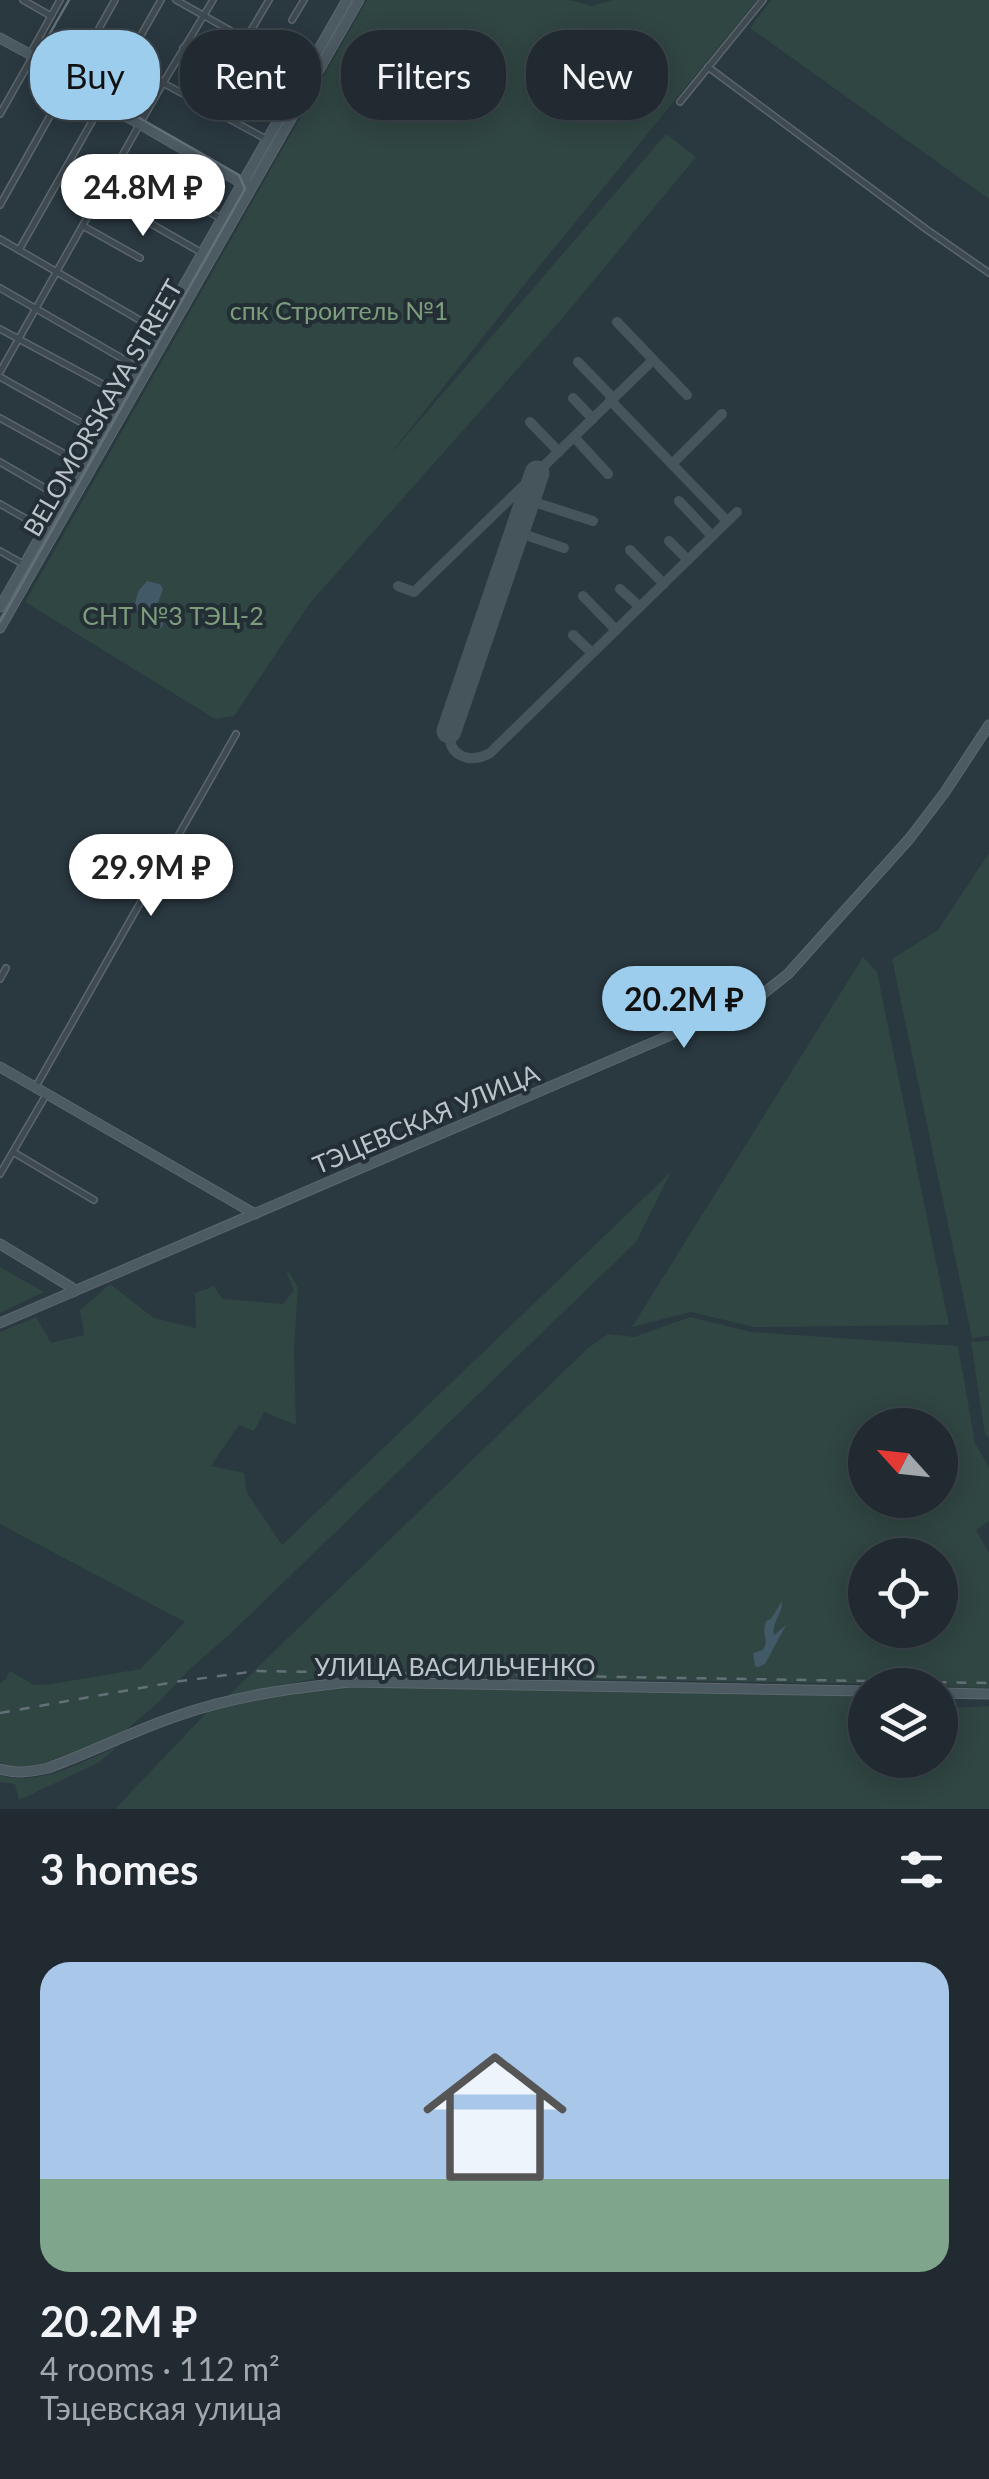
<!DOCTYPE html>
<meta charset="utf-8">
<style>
body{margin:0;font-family:Lato,sans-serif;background:#2d363c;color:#f1f3f6;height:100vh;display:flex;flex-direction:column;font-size:38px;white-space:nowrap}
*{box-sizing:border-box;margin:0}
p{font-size:32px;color:#a2a7ab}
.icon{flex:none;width:55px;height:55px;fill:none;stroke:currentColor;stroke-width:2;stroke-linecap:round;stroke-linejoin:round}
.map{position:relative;height:1809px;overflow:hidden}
.drawer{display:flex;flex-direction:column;background:#202a30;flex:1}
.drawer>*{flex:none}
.hud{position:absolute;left:30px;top:30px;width:930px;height:90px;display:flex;gap:20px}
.needle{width:65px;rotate:297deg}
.buttons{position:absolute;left:848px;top:1408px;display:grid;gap:20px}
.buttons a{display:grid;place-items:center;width:110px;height:110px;border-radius:50%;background:#202a30;box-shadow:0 5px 25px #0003,0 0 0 2px #3d464c;font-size:50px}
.price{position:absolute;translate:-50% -85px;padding:0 22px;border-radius:35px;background:#fff;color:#222;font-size:32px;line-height:65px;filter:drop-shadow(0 2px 5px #0008)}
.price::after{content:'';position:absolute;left:50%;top:60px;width:30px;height:22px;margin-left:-15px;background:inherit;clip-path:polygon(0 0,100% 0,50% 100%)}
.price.active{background:#9dcded;color:#111}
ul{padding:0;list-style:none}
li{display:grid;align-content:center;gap:20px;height:530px;padding:0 40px}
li+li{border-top:2px solid #3d464c}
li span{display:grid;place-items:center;height:310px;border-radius:30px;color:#555}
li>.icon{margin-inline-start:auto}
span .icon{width:180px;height:180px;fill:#fffc;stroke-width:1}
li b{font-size:42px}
h2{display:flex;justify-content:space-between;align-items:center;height:120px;padding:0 40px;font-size:42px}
.tag{padding:0 35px;border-radius:40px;background:#202a30;box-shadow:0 5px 25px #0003,0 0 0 2px #3d464c;font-size:35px;line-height:90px}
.tag.active{background:#9dcded;color:#111}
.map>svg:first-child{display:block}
.green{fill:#304642;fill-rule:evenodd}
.water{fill:#425967}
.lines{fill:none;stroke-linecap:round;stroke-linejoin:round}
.taxiway{stroke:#46545c;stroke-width:10}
.runway{stroke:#46545c;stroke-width:25}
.street-casing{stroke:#5c676d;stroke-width:8}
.secondary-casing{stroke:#5c676d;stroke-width:11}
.street{stroke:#3e4950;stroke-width:5}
.secondary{stroke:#4c5a62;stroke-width:9}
.tram{stroke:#637078;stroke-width:2.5}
.rail{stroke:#637078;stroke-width:2.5;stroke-dasharray:10 10;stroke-linecap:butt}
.labels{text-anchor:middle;stroke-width:8;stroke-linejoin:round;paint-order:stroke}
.park-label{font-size:25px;fill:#7c9d7c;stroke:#232e35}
.street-label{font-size:25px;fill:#bbc4ca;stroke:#232e35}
</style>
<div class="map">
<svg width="989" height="1809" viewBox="0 0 989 1809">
<rect width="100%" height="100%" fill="#2a3840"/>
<g class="green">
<polygon points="367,0 570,0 592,6 612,0 757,0 537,269 388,457 666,134 696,157 560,321 310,603 234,716 215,719 25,602"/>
<polygon points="771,0 989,0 989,199 750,28"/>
<polygon points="989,853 989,1336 972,1338 892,959 938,930"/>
<polygon points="863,957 877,972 949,1325 754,1327 691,1312 632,1327"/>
<polygon points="671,1172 636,1242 229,1635 191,1668 160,1701 124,1732 34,1767 9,1766 0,1762 0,1683 6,1679 10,1671 34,1685 51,1684 140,1669 185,1622 0,1524 0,1332 36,1317 51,1343 84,1335 80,1310 110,1284 154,1318 196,1328 195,1293 214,1286 222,1299 283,1304 294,1290 287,1274 288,1271 298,1287 294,1348 296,1425 264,1412 254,1431 239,1425 211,1466 244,1473 247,1493 282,1545"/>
<polygon points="0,1267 44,1292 0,1313"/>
<path d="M690,1317L752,1332L958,1346L975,1443L989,1467V1521L976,1530L989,1553V1688L940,1687V1685L333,1675L228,1696L588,1348L608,1334L634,1337ZM865,1425H940V1500H865ZM865,1555H940V1630H865Z"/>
<polygon points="989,1341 989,1438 985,1434 971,1342"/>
<polygon points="337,1688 529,1688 856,1695 858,1705 865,1708 865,1760 940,1760 940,1699 942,1710 950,1711 954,1708 989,1706 989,1809 115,1809 210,1709 269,1697"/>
<path d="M117,1747L98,1763L19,1800L15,1784L0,1782V1775C39,1787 81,1762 117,1747Z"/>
</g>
<g class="water">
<path d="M147,581L160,584L163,589C159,601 153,610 165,618L162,627L157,630L151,628V623L143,618L134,606L139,590Z"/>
<path d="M782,1601C783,1613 771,1623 774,1635L786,1625L765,1664L758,1667L755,1666L753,1653L763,1650L766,1643L764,1630L766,1621L771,1619Z"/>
</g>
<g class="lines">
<g class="taxiway">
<polyline points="617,322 687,395"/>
<polyline points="578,362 613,398"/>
<polyline points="573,398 593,419"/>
<polyline points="610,400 727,521"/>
<polyline points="530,422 559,452"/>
<polyline points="574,437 608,474"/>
<polyline points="672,464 722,414"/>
<polyline points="528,500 593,521"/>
<polyline points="679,501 712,536"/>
<polyline points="517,532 564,548"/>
<polyline points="669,541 688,560"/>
<polyline points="630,550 664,584"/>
<polyline points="398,586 414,592 653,360"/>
<polyline points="620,589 640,607"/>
<polyline points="583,596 616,630"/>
<polyline points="573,635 592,653"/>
<path d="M449,731C448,757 470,764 490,753L737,512"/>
</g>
<polyline class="runway" points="449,731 537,473"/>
<defs>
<g id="street">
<polyline points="23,0 51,16"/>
<polyline points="176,0 304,72"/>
<polyline points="292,20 304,0"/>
<polyline points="246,39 269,0"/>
<polyline points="183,48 286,105"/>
<polyline points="30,54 60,0"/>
<polyline points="708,67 926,229 989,273"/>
<polyline points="163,83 266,139"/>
<polyline points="680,102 763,0"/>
<polyline points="0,114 33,56"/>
<polyline points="119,163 222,219"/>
<polyline points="101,195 202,253"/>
<polyline points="0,205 115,0"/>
<polyline points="83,226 140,258"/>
<polyline points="0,239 167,336"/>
<polyline points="19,250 161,0"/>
<polyline points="0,288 137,367"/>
<polyline points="0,329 121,394"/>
<polyline points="0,372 163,83 213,0"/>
<polyline points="0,377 98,432"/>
<polyline points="0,418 81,463"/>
<polyline points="0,462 62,498"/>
<polyline points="0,504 44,529"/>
<polyline points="0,551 23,564"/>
<polyline points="0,979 6,968"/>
<polyline points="35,1088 236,734"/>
<polyline points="13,1152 94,1200"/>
<polyline points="0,1174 46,1095"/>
</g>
<g id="secondary">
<polyline points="0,38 33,56 43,68 238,181 245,182"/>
<polyline points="0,607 347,0"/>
<polyline points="0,628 359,0"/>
<polyline points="0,1067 255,1214"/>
<polyline points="0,1244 71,1287 73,1292"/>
<polyline points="0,1323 759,997 788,974 910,838 945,792 989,725"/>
<polyline points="940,1693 989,1694"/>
<path d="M0,1769C17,1774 31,1772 48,1768C92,1752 133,1731 177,1716C233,1696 293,1688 351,1682L865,1691"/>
</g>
</defs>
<use href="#street" class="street-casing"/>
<use href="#secondary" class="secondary-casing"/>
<use href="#street" class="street"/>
<use href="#secondary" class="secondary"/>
<polyline class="tram" points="0,622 245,189 239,175 47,65 41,56 41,49 69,0"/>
<polyline class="rail" points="0,1713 174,1682 257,1671 989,1683"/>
</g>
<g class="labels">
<g class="park-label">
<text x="339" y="320">спк Строитель №1</text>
<text x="173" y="625">СНТ №3 ТЭЦ-2</text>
</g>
<g class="street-label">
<text transform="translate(103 408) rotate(-60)" y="9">BELOMORSKAYA STREET</text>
<text transform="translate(426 1119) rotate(-23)" y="9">ТЭЦЕВСКАЯ УЛИЦА</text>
<text x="455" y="1676">УЛИЦА ВАСИЛЬЧЕНКО</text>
</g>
</g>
</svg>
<div class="buttons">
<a><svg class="needle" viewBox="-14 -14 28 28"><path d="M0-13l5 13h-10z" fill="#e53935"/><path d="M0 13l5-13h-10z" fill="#a2a7ab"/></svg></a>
<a><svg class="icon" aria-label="locate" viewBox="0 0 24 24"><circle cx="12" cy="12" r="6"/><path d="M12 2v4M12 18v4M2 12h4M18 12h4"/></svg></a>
<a><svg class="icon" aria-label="layers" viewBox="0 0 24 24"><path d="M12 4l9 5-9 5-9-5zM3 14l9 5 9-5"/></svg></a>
</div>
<b class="price" style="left:143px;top:239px">24.8M ₽</b>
<b class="price" style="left:151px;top:919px">29.9M ₽</b>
<b class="price active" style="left:684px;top:1051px">20.2M ₽</b>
<div class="hud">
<a class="tag active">Buy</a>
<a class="tag">Rent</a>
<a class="tag">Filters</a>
<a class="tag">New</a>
</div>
</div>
<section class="drawer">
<h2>3 homes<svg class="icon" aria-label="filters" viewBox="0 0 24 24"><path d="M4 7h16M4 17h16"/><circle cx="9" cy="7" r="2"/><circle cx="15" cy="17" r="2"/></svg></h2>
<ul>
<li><span style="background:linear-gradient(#a9c7e8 70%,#7fa58c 0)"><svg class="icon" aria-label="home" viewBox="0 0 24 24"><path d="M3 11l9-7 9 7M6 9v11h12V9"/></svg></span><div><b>20.2M ₽</b><p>4 rooms · 112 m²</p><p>Тэцевская улица</p></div></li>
</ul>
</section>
